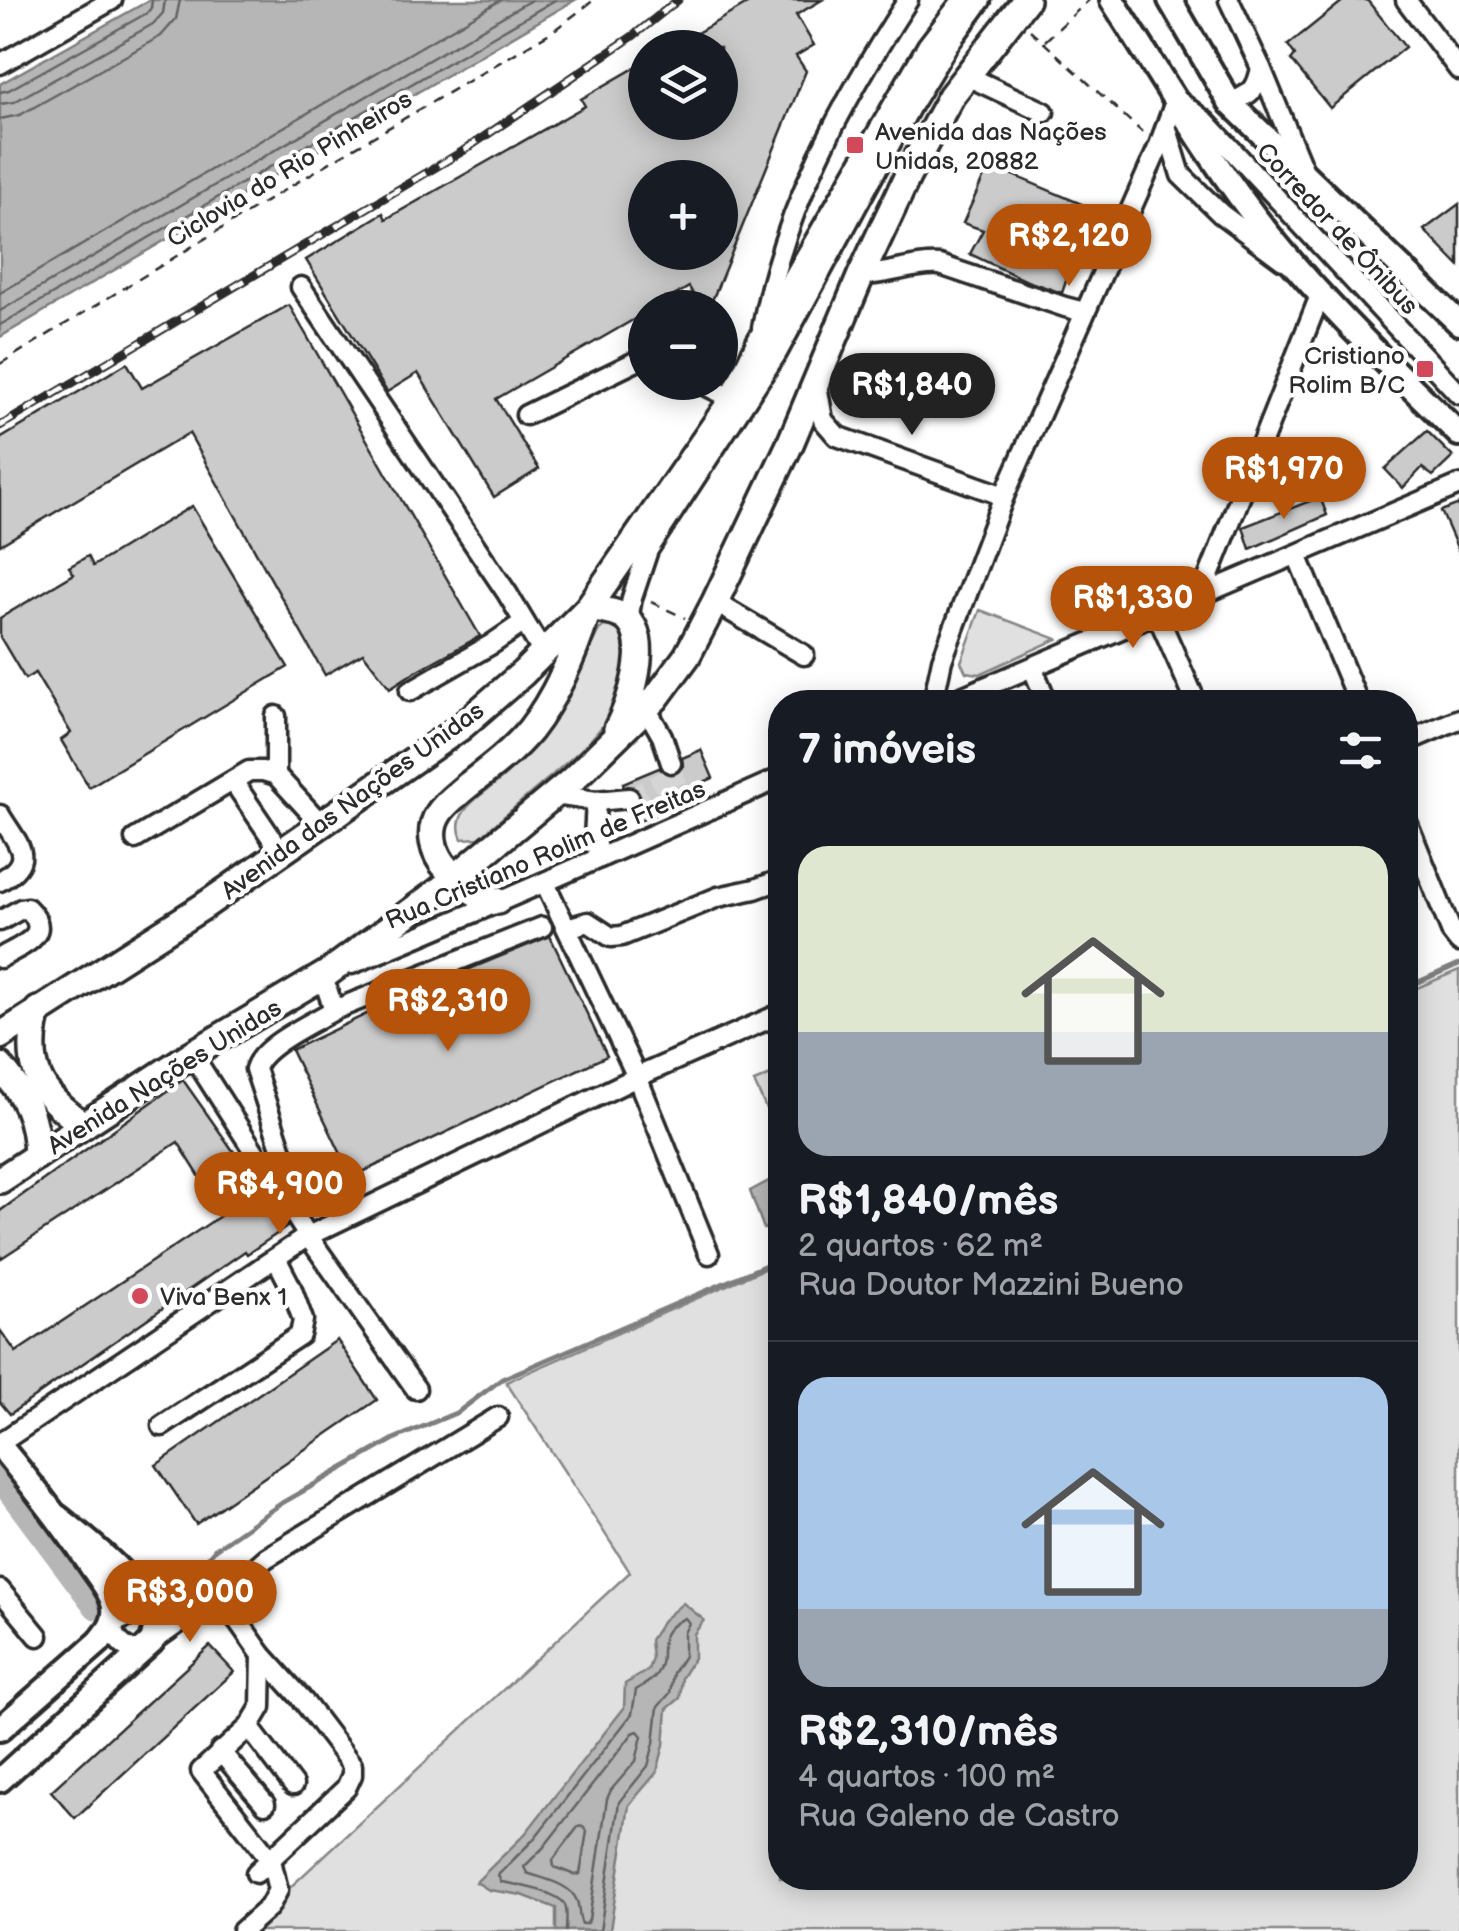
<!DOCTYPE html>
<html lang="pt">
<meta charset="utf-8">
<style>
body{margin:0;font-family:"Balsamiq Sans",sans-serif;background:#242831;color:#f1f3f6;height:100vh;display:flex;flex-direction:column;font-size:38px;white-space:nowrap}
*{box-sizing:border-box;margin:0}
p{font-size:32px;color:#9ea1a6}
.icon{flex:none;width:55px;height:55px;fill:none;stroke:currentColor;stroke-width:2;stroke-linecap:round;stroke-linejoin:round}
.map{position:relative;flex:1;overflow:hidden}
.drawer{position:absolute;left:768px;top:690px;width:650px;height:1200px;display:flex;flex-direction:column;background:#171b24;border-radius:40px;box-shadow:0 5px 25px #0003}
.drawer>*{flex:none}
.tools{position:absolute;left:628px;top:30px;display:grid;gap:20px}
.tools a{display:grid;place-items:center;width:110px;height:110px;border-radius:50%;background:#171b24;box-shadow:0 5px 25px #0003;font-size:50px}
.price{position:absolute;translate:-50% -85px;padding:0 22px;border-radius:35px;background:#b45309;color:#fff;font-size:32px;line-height:65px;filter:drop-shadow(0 2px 5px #0008)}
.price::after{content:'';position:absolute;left:50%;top:60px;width:30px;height:22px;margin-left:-15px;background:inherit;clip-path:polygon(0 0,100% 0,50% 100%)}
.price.selected{background:#222;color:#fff}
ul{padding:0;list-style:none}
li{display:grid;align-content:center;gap:20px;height:530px;padding:0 30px}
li+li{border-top:2px solid #363941}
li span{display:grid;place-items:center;height:310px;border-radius:30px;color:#555}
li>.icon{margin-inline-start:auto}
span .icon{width:180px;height:180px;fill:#fffc;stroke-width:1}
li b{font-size:42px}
h2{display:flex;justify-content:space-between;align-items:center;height:120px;padding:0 30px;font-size:42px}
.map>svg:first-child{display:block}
.green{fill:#e0e0e0;stroke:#868686;stroke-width:2.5}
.water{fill:#b6b6b6;stroke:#7e7e7e;stroke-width:2.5}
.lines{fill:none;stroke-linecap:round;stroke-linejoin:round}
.shore{stroke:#636363;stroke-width:2.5}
.stream{stroke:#7e7e7e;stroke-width:5}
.river{stroke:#b6b6b6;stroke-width:30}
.building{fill:#cbcbcb;stroke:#2b2b2b;stroke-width:2.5;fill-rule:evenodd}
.minor-tunnel{stroke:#d5d5d5;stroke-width:18;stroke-dasharray:18 9;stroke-linecap:butt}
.minor-casing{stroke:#2b2b2b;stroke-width:25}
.major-casing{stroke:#2b2b2b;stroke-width:30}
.highway-casing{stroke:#2b2b2b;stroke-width:32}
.path{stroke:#2b2b2b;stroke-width:2.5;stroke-dasharray:10 8;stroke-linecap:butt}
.minor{stroke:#fff;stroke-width:18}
.major{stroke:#fff;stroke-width:22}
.highway{stroke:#fff;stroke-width:25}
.rail-casing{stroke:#2b2b2b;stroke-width:9}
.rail{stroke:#fff;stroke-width:5;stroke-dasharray:15;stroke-linecap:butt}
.poi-dot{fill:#d1495b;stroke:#fff;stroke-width:4}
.labels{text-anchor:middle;stroke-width:9;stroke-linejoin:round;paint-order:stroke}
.poi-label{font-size:25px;fill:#2b2b2b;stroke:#fff;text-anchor:start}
.street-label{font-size:25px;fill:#2b2b2b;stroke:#fff}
</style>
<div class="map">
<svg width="1459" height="1931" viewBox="0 0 1459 1931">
<rect width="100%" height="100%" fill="#fff"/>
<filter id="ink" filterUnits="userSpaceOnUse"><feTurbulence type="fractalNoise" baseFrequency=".01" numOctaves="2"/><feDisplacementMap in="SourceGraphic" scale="20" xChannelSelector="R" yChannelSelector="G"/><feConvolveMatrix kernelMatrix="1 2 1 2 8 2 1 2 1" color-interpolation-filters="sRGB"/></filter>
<g filter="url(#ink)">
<g class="green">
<polygon points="980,610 1057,639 980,674 966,672 961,662"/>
<path d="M604,626C619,627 627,634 628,650C630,671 621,698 609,716C595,740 570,759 550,777C526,797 503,818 479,838L462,839C449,811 483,795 501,779C508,773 516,765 523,758C556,726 578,671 599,630Z"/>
<polygon points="1459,970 1459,1931 243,1931 630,1572 506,1382 780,1262 780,1878 1405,1878 1405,993"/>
<polygon points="778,1072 780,1078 780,1121 773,1124 754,1082"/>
</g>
<g class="water">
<polygon points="150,0 575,0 0,337 0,84"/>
<polygon points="780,1175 780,1222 764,1229 750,1191"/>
<polygon points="683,1603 704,1620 694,1634 694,1658 682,1677 680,1698 667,1709 664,1745 657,1772 629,1805 610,1930 556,1931 556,1908 522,1895 489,1890 476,1882 525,1834 624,1708 625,1684 648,1670 652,1658 650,1640 663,1620"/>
</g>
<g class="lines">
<g class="shore">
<polyline points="0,92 9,90 147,13 151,8 152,0"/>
<polyline points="0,104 14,102 153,24 163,13 165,0"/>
<polyline points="0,119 20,115 161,36 176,19 180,0"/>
<polyline points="0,293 501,0"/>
<polyline points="0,311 531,0"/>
<polyline points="0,325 555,0"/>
<path d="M638,1731L642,1736L636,1761L611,1790L607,1799L589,1920L586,1924H582C578,1917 580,1909 577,1901C570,1883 543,1879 527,1873L524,1867L543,1848L633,1733Z"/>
<polygon points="583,1826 587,1831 580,1874 575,1875 554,1867 553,1860 578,1827"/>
<path d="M566,1931C566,1924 568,1912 565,1905C559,1892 515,1884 501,1882L498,1875L533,1840L632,1714L636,1690C642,1686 652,1681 656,1675C671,1654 648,1635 685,1618L689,1623L684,1633V1656L673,1673L670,1693L658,1707L654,1743L648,1766L619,1802L600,1931"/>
</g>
<g class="stream">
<polyline points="1405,988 1459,964"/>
<polyline points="191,1578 215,1549 282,1503 396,1438 458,1412 502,1379 780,1259"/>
</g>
<polyline class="river" points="0,1474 98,1605"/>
</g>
<g class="building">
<path d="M754,0H822L796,15L814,45L796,56L806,71L709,308H701L689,287L654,308H645V313L496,399L539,469L494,497L418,373L387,392L306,260L383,213L386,219L585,106L581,99L645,62V122H720V48H671ZM645,178H720V252H645Z"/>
<polygon points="1344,0 1367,0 1405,47 1330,108 1291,60 1295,55 1288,45"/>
<polygon points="989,165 1091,208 1062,293 1027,281 970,254 983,230 963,223"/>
<polygon points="1459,204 1459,266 1424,230"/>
<polygon points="289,305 480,636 413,673 390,688 363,653 325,675 189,433 0,545 0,439 127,363 142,388"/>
<polygon points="1427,431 1453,457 1433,476 1422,468 1403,488 1385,469"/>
<polygon points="1320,497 1327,515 1250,549 1243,527"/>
<polygon points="1459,504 1459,552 1441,511"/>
<polygon points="192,506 288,667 89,787 61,740 71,733 35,673 25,679 0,637 0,618 74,574 69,567 88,556 93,566"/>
<polygon points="701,750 713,778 690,788 694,798 639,821 634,809 641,802 640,792 635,787 624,786 623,783 659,768 668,775 676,774 683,766 682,758"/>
<polygon points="550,936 607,1056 352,1177 291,1050 409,994"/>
<polygon points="183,1080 287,1227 247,1254 245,1251 10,1414 0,1402 0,1330 16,1352 223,1214 178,1142 0,1259 0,1211"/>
<polygon points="337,1340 377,1400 196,1524 156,1465"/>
<polygon points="210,1646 234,1672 75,1818 51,1791"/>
</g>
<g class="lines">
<g class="minor-tunnel">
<polyline points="672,768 685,801"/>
<polyline points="629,798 674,775"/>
</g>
<defs>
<g id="minor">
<polyline points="1229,0 1261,68 1303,169"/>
<polyline points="1406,0 1459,70"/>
<polyline points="0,64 112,0"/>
<polyline points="967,76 1044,112"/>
<path d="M1230,103C1251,93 1256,92 1261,68"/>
<polyline points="1166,126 1181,175 1221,214 1283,260"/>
<path d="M861,275C889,275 914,263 940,265L1065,307L1084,312"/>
<polyline points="301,287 507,593 543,653"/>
<path d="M762,328C783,209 843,100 908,0"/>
<polyline points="699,382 733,399"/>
<polyline points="817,384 823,420 837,436 1004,496"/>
<polyline points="526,415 645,357"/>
<polyline points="1297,555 1358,702"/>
<polyline points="1201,596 1321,293"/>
<polyline points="715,602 804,655"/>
<polyline points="1157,614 1196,702"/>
<polyline points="628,620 632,598 648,550 777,353 912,104 948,45 981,0"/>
<polyline points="1033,669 1047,702"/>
<polyline points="410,691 492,644 524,622"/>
<polyline points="933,702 942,660 1004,496 1158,148 1176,99 1206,122 1459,394"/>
<polyline points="950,702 1459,485"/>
<polyline points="646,708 662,736 671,763"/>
<polyline points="1405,742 1459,719"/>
<polyline points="276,775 276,716"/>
<polyline points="233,781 281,852"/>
<polyline points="555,795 596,801 629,798"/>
<polyline points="596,801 594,839 600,858"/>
<path d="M0,815C17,844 38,859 0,881"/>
<polyline points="1405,817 1452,933 1459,942"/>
<polyline points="135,839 249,771 263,771 276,775 321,824"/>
<polyline points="545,883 637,1077 709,1254"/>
<path d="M0,921L21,909L27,908C55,935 22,945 0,958"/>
<polyline points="567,928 588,922 611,937 622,936 718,897 755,889 780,880"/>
<path d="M352,964C496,905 638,841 780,778"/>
<polyline points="323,977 334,1010 542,927"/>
<polyline points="192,1054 308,1236 416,1389"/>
<path d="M284,1157L255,1069C261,1046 312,1023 334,1010"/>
<polyline points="162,1426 300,1335 303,1320 291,1287 276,1258"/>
<polyline points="0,1443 308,1236 637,1077 780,1014"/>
<polyline points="0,1590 38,1636"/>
<polyline points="217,1597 238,1621 262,1655 301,1698 352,1765 352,1775 346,1788 256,1873"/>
<polyline points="113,1623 138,1613 201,1608"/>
<path d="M110,1628C120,1644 125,1651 145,1651"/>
<polyline points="152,1642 249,1573 266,1558 498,1417"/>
<polyline points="249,1727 293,1785"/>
<polyline points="220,1751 265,1804"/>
<polyline points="242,1931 269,1907 278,1890 271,1860 201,1771 249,1727 261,1707 262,1655"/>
</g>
<g id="major">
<path d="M1112,0C1163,79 1210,162 1269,235C1326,306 1394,370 1459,434"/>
<polyline points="1170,0 1230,103 1459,323"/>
<path d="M0,1446C32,1485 63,1524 91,1566C99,1578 112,1592 114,1607C116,1622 108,1631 99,1642L0,1729"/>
<path d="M0,1780L152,1642C153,1637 155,1632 155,1627C155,1593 83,1537 58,1517"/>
</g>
<g id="highway">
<path d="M588,608C600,610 617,611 627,619C652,641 630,705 617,729"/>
<path d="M497,901C476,896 461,885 447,869C433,854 427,831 439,813C445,803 458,794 467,786C489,769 512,752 530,730C557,695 574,655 587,613"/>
<path d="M38,1010C24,1065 37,1094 84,1125"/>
<polyline points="0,1036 204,906 461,727 523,673 588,608 733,399 759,344 930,48 967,0"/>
<path d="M0,1066C25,1096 36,1116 37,1156"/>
<polyline points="0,1180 192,1054 328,973 440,890 572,780 656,698 687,656 715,602 790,444 861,275 908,175 951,96 1026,0"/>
</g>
</defs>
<use href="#minor" class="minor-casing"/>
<use href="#major" class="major-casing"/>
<use href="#highway" class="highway-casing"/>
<g class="path">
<polyline points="1030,30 1142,132"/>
<polyline points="1045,41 1089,0"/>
<polyline points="0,364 332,161 553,31 594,0"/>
<polyline points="651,602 685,618"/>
</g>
<use href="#minor" class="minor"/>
<use href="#major" class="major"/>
<use href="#highway" class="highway"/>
<defs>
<polyline id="rail" points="0,426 463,151 633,36 678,0"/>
</defs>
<use href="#rail" class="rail-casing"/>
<use href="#rail" class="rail"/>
</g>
</g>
<g class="poi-dot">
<rect x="845" y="135" width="20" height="20" rx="5"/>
<rect x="1415" y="359" width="20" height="20" rx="5"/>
<circle cx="140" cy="1296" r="10"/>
</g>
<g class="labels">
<g class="poi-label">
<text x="875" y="140">Avenida das Nações<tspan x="875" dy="29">Unidas, 20882</tspan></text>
<text x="1405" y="364" text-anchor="end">Cristiano<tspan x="1405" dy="29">Rolim B/C</tspan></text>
<text x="160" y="1305">Viva Benx 1</text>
</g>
<g class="street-label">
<text transform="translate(289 168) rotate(-31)" y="9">Ciclovia do Rio Pinheiros</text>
<text transform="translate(1338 228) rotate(47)" y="9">Corredor de Ônibus</text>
<text transform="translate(352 800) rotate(-36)" y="9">Avenida das Nações Unidas</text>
<text transform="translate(545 854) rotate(-23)" y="9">Rua Cristiano Rolim de Freitas</text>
<text transform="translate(164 1076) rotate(-32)" y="9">Avenida Nações Unidas</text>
</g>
</g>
</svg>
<div class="tools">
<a><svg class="icon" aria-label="layers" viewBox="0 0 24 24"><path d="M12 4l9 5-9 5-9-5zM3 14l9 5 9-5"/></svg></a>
<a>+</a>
<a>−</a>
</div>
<b class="price" style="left:1069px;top:289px">R$2,120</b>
<b class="price selected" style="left:912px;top:438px">R$1,840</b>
<b class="price" style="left:1284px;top:522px">R$1,970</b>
<b class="price" style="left:1133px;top:651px">R$1,330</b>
<b class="price" style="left:448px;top:1054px">R$2,310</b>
<b class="price" style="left:280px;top:1237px">R$4,900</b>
<b class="price" style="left:190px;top:1645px">R$3,000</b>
<section class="drawer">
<h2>7 imóveis<svg class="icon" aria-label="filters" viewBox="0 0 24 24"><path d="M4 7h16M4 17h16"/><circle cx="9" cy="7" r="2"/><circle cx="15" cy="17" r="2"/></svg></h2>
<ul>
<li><span style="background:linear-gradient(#dfe7d0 60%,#9aa5b1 0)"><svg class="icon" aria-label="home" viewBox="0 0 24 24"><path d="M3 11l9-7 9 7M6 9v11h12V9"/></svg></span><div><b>R$1,840/mês</b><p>2 quartos · 62 m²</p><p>Rua Doutor Mazzini Bueno</p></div></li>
<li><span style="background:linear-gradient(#a9c7e8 75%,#9aa5b1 0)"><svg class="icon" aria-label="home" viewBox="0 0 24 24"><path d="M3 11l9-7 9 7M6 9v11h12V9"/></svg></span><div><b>R$2,310/mês</b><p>4 quartos · 100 m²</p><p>Rua Galeno de Castro</p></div></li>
</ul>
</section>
</div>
